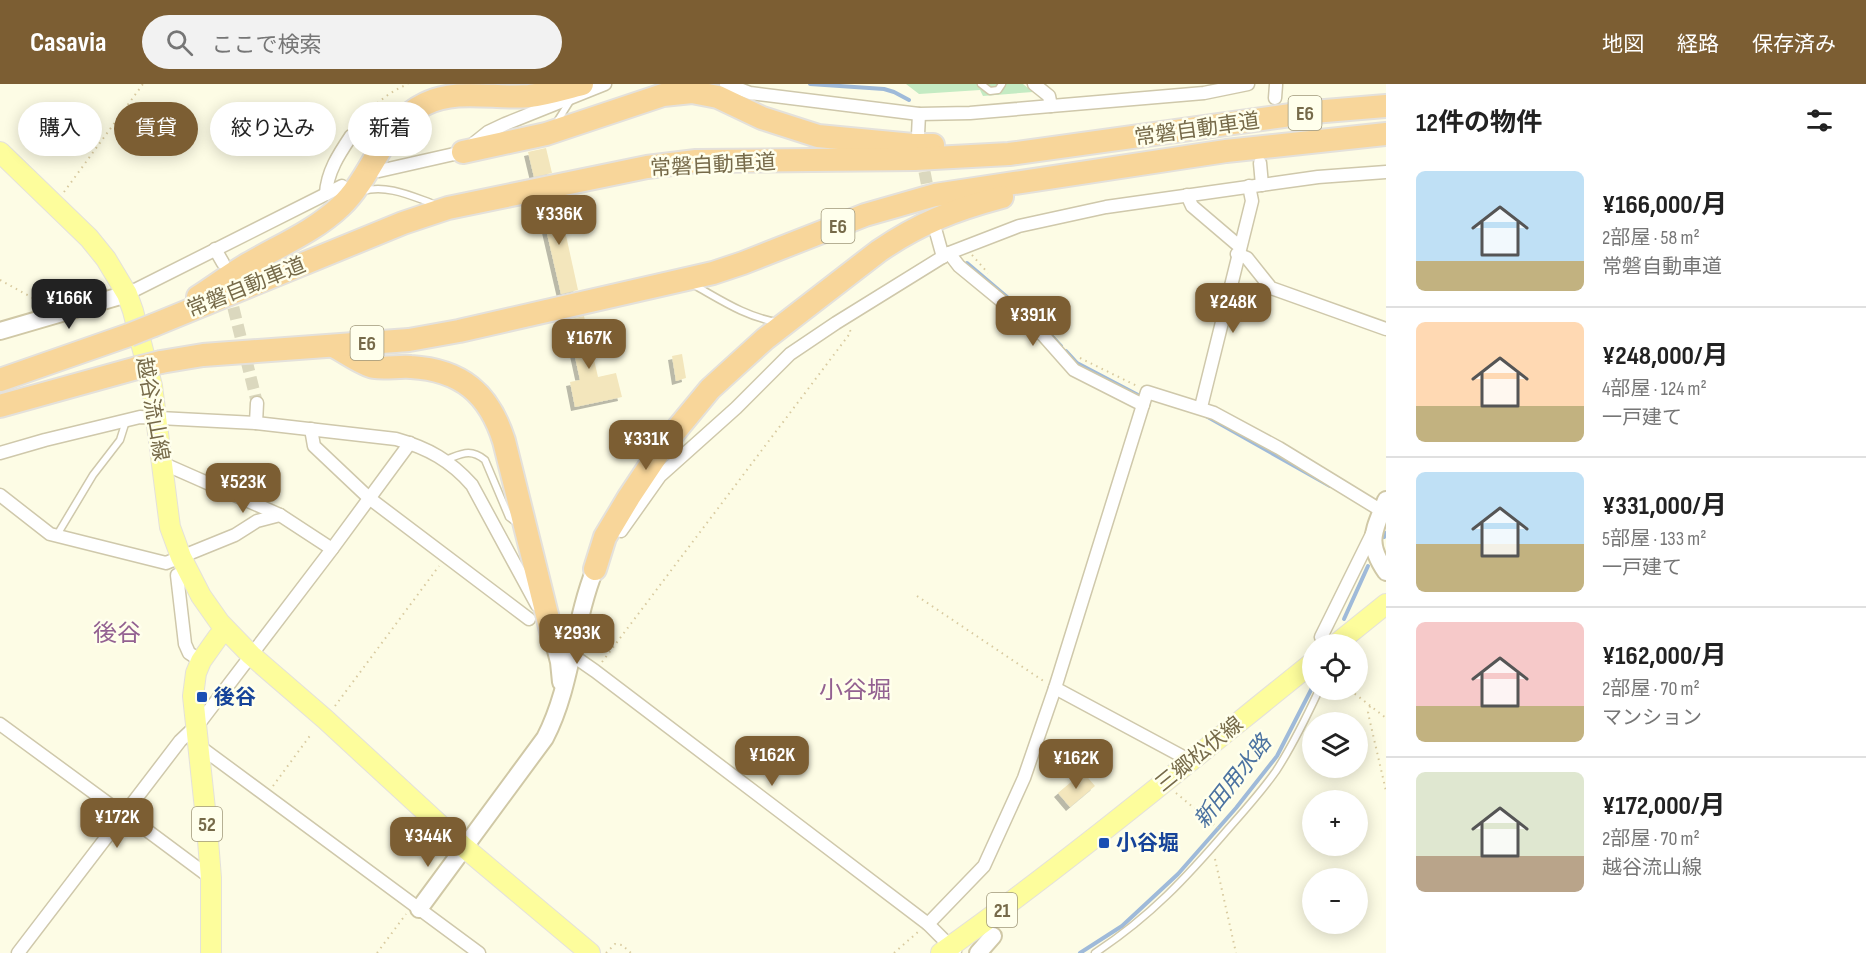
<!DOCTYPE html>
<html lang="ja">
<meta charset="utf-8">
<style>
body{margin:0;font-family:"Sofia Sans Condensed","Noto Sans JP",sans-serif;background:#f2f2f2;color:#222;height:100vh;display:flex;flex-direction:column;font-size:22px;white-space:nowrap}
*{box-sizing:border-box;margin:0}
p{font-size:20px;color:#767676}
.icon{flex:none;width:33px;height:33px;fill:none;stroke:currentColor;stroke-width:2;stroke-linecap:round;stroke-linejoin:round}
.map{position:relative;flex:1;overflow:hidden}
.drawer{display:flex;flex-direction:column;background:#fff;width:480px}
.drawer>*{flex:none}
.top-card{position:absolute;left:18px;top:18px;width:570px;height:54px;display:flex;gap:12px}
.buttons{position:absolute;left:1302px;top:550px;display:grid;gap:12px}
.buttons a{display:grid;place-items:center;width:66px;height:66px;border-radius:50%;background:#fff;box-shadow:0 3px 15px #0003;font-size:30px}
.price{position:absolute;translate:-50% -51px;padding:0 14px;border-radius:12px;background:#7c5e33;color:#fff;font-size:20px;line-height:39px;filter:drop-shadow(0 2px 3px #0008)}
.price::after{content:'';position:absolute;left:50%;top:36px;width:18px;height:14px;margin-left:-9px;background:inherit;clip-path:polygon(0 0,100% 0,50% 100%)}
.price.current{background:#222;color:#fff}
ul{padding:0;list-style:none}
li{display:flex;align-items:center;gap:18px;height:150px;padding:0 30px}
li+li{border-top:2px solid #e0e0e0}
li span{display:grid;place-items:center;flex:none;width:168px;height:120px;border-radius:9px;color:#555}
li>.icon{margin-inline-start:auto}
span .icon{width:72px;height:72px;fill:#fffc;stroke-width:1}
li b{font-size:26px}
h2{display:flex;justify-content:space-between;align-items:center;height:72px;padding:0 30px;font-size:26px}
.chip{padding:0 21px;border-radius:27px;background:#fff;box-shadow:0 3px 15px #0003;font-size:21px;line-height:54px}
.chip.current{background:#7c5e33;color:#fff}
header{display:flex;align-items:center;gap:36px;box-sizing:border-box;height:84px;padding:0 30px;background:#7c5e33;color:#fff}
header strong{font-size:28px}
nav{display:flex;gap:33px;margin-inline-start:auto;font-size:21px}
.search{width:420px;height:54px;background:#f2f2f2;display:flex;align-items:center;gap:15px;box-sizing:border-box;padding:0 21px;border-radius:33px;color:#767676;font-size:22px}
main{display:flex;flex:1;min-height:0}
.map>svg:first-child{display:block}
.green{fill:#c4ebc3}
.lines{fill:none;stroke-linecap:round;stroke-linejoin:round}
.stream{stroke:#9fbad9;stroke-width:4}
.building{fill:#f3e6bc;filter:url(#shadow)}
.street-tunnel{stroke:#dbd8be;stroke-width:12;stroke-dasharray:12 6;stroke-linecap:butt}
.lane-casing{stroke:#cfc8ab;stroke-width:9}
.street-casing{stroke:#cfc8ab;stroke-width:15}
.secondary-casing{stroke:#d0c8a6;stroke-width:20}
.primary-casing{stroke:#e4e1db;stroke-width:22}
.highway-casing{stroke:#e4e1db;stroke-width:26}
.path{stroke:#d8ca9f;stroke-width:2;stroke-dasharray:1.5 4.5;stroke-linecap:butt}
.lane{stroke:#fff;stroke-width:6}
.street{stroke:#fff;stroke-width:12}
.secondary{stroke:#fff;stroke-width:16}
.primary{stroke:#fdfd9c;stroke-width:20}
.highway{stroke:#f8d69a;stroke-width:22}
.highway-bridge-casing{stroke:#e4e1db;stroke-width:26;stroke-linecap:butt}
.highway-bridge{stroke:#f8d69a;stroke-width:22}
.transit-dot{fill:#1a4fb4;stroke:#ffffec;stroke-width:2}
.labels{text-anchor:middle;stroke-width:5;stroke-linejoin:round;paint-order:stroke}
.shield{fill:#ffffec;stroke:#9f977a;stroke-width:1.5}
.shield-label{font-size:20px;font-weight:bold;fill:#766a49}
.street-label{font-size:21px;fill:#766a49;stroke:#ffffec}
.transit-label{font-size:21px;font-weight:bold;fill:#164399;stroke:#ffffec;text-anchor:start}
.water-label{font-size:22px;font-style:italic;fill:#4b72a0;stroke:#ffffec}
.quarter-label{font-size:24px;fill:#936191;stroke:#ffffec}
</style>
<header>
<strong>Casavia</strong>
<div class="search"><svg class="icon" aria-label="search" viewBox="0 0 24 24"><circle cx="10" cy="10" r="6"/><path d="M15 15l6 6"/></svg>ここで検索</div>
<nav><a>地図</a><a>経路</a><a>保存済み</a></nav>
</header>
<main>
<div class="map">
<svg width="1386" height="869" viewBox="0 0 1386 869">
<defs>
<filter id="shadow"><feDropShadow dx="-4" dy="4" stdDeviation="0" flood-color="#0004"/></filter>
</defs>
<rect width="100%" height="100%" fill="#fdfce5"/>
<polygon class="green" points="906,0 1023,0 1033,8 983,12 980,6 919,10"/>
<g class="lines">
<g class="stream">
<polyline points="810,0 884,5 894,8 909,16"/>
<polyline points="967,179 1048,248 1061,262"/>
<polyline points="1066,267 1077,279 1138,311"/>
<polyline points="1206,332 1330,402"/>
<polyline points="1384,453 1386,449"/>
<polyline points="1344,535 1368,482"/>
<polyline points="1080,869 1122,842 1178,790 1236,724 1277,672 1312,604"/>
</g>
</g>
<g class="building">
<polygon points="546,64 552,89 534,93 528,68"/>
<polygon points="558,115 578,206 561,210 540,119"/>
<polygon points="584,232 598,293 616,289 622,313 575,323 570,298 580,296 567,236"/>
<polygon points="682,270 686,294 676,297 672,272"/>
<polygon points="1083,688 1095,702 1070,723 1058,709"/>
</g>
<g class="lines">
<g class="street-tunnel">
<polyline points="921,70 935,141"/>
<polyline points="229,206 257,319"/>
</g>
<defs>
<g id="lane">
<polyline points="981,0 990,7 998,6 1002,0"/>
<polyline points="555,41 570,17"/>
<path d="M363,107C388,100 413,113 437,121"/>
<path d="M694,201C721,216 746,233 777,238"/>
<path d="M445,376C462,370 470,364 485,376L509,433L517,439"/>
<polyline points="57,451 93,391 120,356 126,337"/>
<path d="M1095,869C1151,832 1186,794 1229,744C1245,726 1262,707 1276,687C1293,661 1306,634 1319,606"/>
</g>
<g id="street">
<polyline points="726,0 750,9 919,30 970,29 1204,9 1248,0"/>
<polyline points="1034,0 1049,12 1051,22"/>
<polyline points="1275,14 1276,1"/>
<polyline points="918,51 919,30"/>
<polyline points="1260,79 1262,101"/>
<polyline points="379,87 463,68 488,48 505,40 605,0"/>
<path d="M326,110C327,88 339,70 351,52"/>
<polyline points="1187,111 1192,122 1239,162"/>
<polyline points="936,148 943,173"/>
<polyline points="215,165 223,179"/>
<polyline points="949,169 959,182 1043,251 1074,286 1143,321"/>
<polyline points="1237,170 1247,174 1271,204 1386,245"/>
<polyline points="127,210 342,102"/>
<polyline points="1201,323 1252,117 1249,102"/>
<polyline points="256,339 257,319"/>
<polyline points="311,345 314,362 369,414 529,535"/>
<path d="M0,369L45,356L140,333L256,339L396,355C428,364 451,377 472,401L537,521"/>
<polyline points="162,379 280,431 332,465"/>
<polyline points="0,411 50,450 166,479 235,451 257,437 280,431"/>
<polyline points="621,447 660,392 736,324 790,270 836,239 949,169 1019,142 1106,123 1318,93 1386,88"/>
<polyline points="177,491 185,560 189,569 201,577"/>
<polyline points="1321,553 1373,448"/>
<polyline points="572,571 595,587 928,840 955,867"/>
<polyline points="1055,604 1191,677"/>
<polyline points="0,640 124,731"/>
<polyline points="199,662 479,869"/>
<polyline points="125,730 211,794"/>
<polyline points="928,840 984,782 1024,694 1055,604 1147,308 1214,329 1279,364 1382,427"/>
<polyline points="18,869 180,657 201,637 332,465 410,359"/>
</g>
<g id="secondary">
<polyline points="0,247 127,210"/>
<path d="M1386,416C1374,448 1365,457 1386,488"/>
<polyline points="552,551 559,578 561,598"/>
<path d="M419,825L545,654C572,602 573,540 595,485"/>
<polyline points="978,869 993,852"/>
</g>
<g id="primary">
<polyline points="0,68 89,154 106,175 127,210 133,227 152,302 170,443 181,473 201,512 220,539 251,571 325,635 465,764 590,869"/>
<polyline points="1335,561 1386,520"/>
<polyline points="211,869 211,794 207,744 193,612 196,589 201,577 218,553 226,547"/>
<path d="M941,869C1069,778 1190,677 1312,579"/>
</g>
<g id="highway">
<polyline points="463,68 546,50 663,11 692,8 718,13 762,34 818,52 913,61 933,61"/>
<path d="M198,213C215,202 231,190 248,180C279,162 315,147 341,122C373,92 383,40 425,20C457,4 494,15 529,12C547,10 565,4 582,0"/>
<polyline points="154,241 403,139 448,124 647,83 696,77 915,75 1009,70 1313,28 1386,22"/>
<path d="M333,262C344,267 362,281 374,283C385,285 399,282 411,283C461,286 489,309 504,357L552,551"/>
<polyline points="161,278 203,271 409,256 459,247 713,189 743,179 865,131 935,111 1226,67 1386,50"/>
<polyline points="0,296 129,251"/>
<polyline points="0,322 137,284"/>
<path d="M595,485L605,453L629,413L663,362L710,305L765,255L879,167C920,139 954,126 1002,113"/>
</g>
</defs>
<use href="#lane" class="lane-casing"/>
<use href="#street" class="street-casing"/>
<use href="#secondary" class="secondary-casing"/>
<use href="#primary" class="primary-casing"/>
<use href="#highway" class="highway-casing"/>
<g class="path">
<path d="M358,42C370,23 387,9 408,0"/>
<polyline points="64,108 143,0"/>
<polyline points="972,171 988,189"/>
<polyline points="0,196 42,219"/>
<polyline points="1080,274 1137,302"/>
<polyline points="917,512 1045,598"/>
<polyline points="602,578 851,248 849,245"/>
<polyline points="1350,606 1386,634"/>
<polyline points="335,622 439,482"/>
<polyline points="1370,622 1368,629 1386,707"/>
<polyline points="273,702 312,649"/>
<polyline points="1176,709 1218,744"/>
<polyline points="1215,775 1236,869"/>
<polyline points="377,869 406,830"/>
<polyline points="606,869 615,860 622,861 631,869"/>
<polyline points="894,869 919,847"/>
</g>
<use href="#lane" class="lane"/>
<use href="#street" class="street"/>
<use href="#secondary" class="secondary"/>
<use href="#primary" class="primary"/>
<use href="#highway" class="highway"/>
<defs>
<g id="highway-bridge">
<polyline points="129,251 154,241"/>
<polyline points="137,284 161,278"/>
</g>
</defs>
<use href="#highway-bridge" class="highway-bridge-casing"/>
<use href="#highway-bridge" class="highway-bridge"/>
</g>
<g class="transit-dot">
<rect x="196" y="607" width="12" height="12" rx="3"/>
<rect x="1098" y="753" width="12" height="12" rx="3"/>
</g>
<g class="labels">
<g class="shield">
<rect x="1288.5" y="12" width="33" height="34" rx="4.5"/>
<rect x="821.5" y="125" width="33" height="34" rx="4.5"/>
<rect x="350.5" y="242" width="33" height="34" rx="4.5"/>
<rect x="192" y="723" width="30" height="34" rx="4.5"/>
<rect x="987" y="809" width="30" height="34" rx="4.5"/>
</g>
<g class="shield-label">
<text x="1305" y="36">E6</text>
<text x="838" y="149">E6</text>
<text x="367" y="266">E6</text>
<text x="207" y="747">52</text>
<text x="1002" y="833">21</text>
</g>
<g class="street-label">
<text transform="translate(1197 45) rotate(-8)" y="7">常磐自動車道</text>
<text transform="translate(713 81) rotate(-3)" y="7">常磐自動車道</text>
<text transform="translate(246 203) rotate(-22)" y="7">常磐自動車道</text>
<text transform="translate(153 325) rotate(80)" y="7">越谷流山線</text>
<text transform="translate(1199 670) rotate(-39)" y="7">三郷松伏線</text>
</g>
<g class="transit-label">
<text x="214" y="620">後谷</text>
<text x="1116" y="766">小谷堀</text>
</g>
<g class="water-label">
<text transform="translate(1232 697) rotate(-52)" y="8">新田用水路</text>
</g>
<g class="quarter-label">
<text x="117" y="557">後谷</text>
<text x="855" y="614">小谷堀</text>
</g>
</g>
</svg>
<div class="buttons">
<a><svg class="icon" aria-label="locate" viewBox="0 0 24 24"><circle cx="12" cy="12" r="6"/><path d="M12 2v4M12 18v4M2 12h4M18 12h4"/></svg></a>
<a><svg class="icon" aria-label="layers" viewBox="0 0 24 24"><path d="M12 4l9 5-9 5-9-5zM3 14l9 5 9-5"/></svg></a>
<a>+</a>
<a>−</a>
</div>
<b class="price" style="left:559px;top:162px">¥336K</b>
<b class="price current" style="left:69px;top:246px">¥166K</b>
<b class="price" style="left:1233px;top:250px">¥248K</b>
<b class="price" style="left:1033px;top:263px">¥391K</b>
<b class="price" style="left:589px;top:286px">¥167K</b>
<b class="price" style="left:646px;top:387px">¥331K</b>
<b class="price" style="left:243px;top:430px">¥523K</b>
<b class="price" style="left:577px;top:581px">¥293K</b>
<b class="price" style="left:772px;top:703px">¥162K</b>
<b class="price" style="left:1076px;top:706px">¥162K</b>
<b class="price" style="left:117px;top:765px">¥172K</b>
<b class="price" style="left:428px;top:784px">¥344K</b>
<div class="top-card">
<a class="chip">購入</a>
<a class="chip current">賃貸</a>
<a class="chip">絞り込み</a>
<a class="chip">新着</a>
</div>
</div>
<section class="drawer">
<h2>12件の物件<svg class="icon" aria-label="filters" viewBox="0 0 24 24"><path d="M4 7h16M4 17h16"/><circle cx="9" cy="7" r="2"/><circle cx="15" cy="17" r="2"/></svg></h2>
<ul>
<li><span style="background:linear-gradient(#bfe0f5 75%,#c2b280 0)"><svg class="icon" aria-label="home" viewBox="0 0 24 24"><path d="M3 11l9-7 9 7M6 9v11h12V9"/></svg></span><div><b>¥166,000/月</b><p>2部屋 · 58 m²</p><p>常磐自動車道</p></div></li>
<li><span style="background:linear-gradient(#ffd9b3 70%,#c2b280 0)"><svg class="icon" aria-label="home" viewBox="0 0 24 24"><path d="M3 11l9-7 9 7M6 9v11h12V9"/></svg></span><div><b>¥248,000/月</b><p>4部屋 · 124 m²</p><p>一戸建て</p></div></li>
<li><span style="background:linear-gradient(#bfe0f5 60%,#c2b280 0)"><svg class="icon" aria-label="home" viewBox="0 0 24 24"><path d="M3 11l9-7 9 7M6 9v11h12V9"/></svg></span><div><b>¥331,000/月</b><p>5部屋 · 133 m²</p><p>一戸建て</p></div></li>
<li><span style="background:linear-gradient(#f6c9c9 70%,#c2b280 0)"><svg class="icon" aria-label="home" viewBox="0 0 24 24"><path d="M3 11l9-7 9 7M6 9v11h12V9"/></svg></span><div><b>¥162,000/月</b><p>2部屋 · 70 m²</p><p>マンション</p></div></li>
<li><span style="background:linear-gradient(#dfe7d0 70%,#b9a48a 0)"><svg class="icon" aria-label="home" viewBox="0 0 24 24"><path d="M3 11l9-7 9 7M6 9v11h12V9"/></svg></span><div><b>¥172,000/月</b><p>2部屋 · 70 m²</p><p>越谷流山線</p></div></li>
</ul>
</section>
</main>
